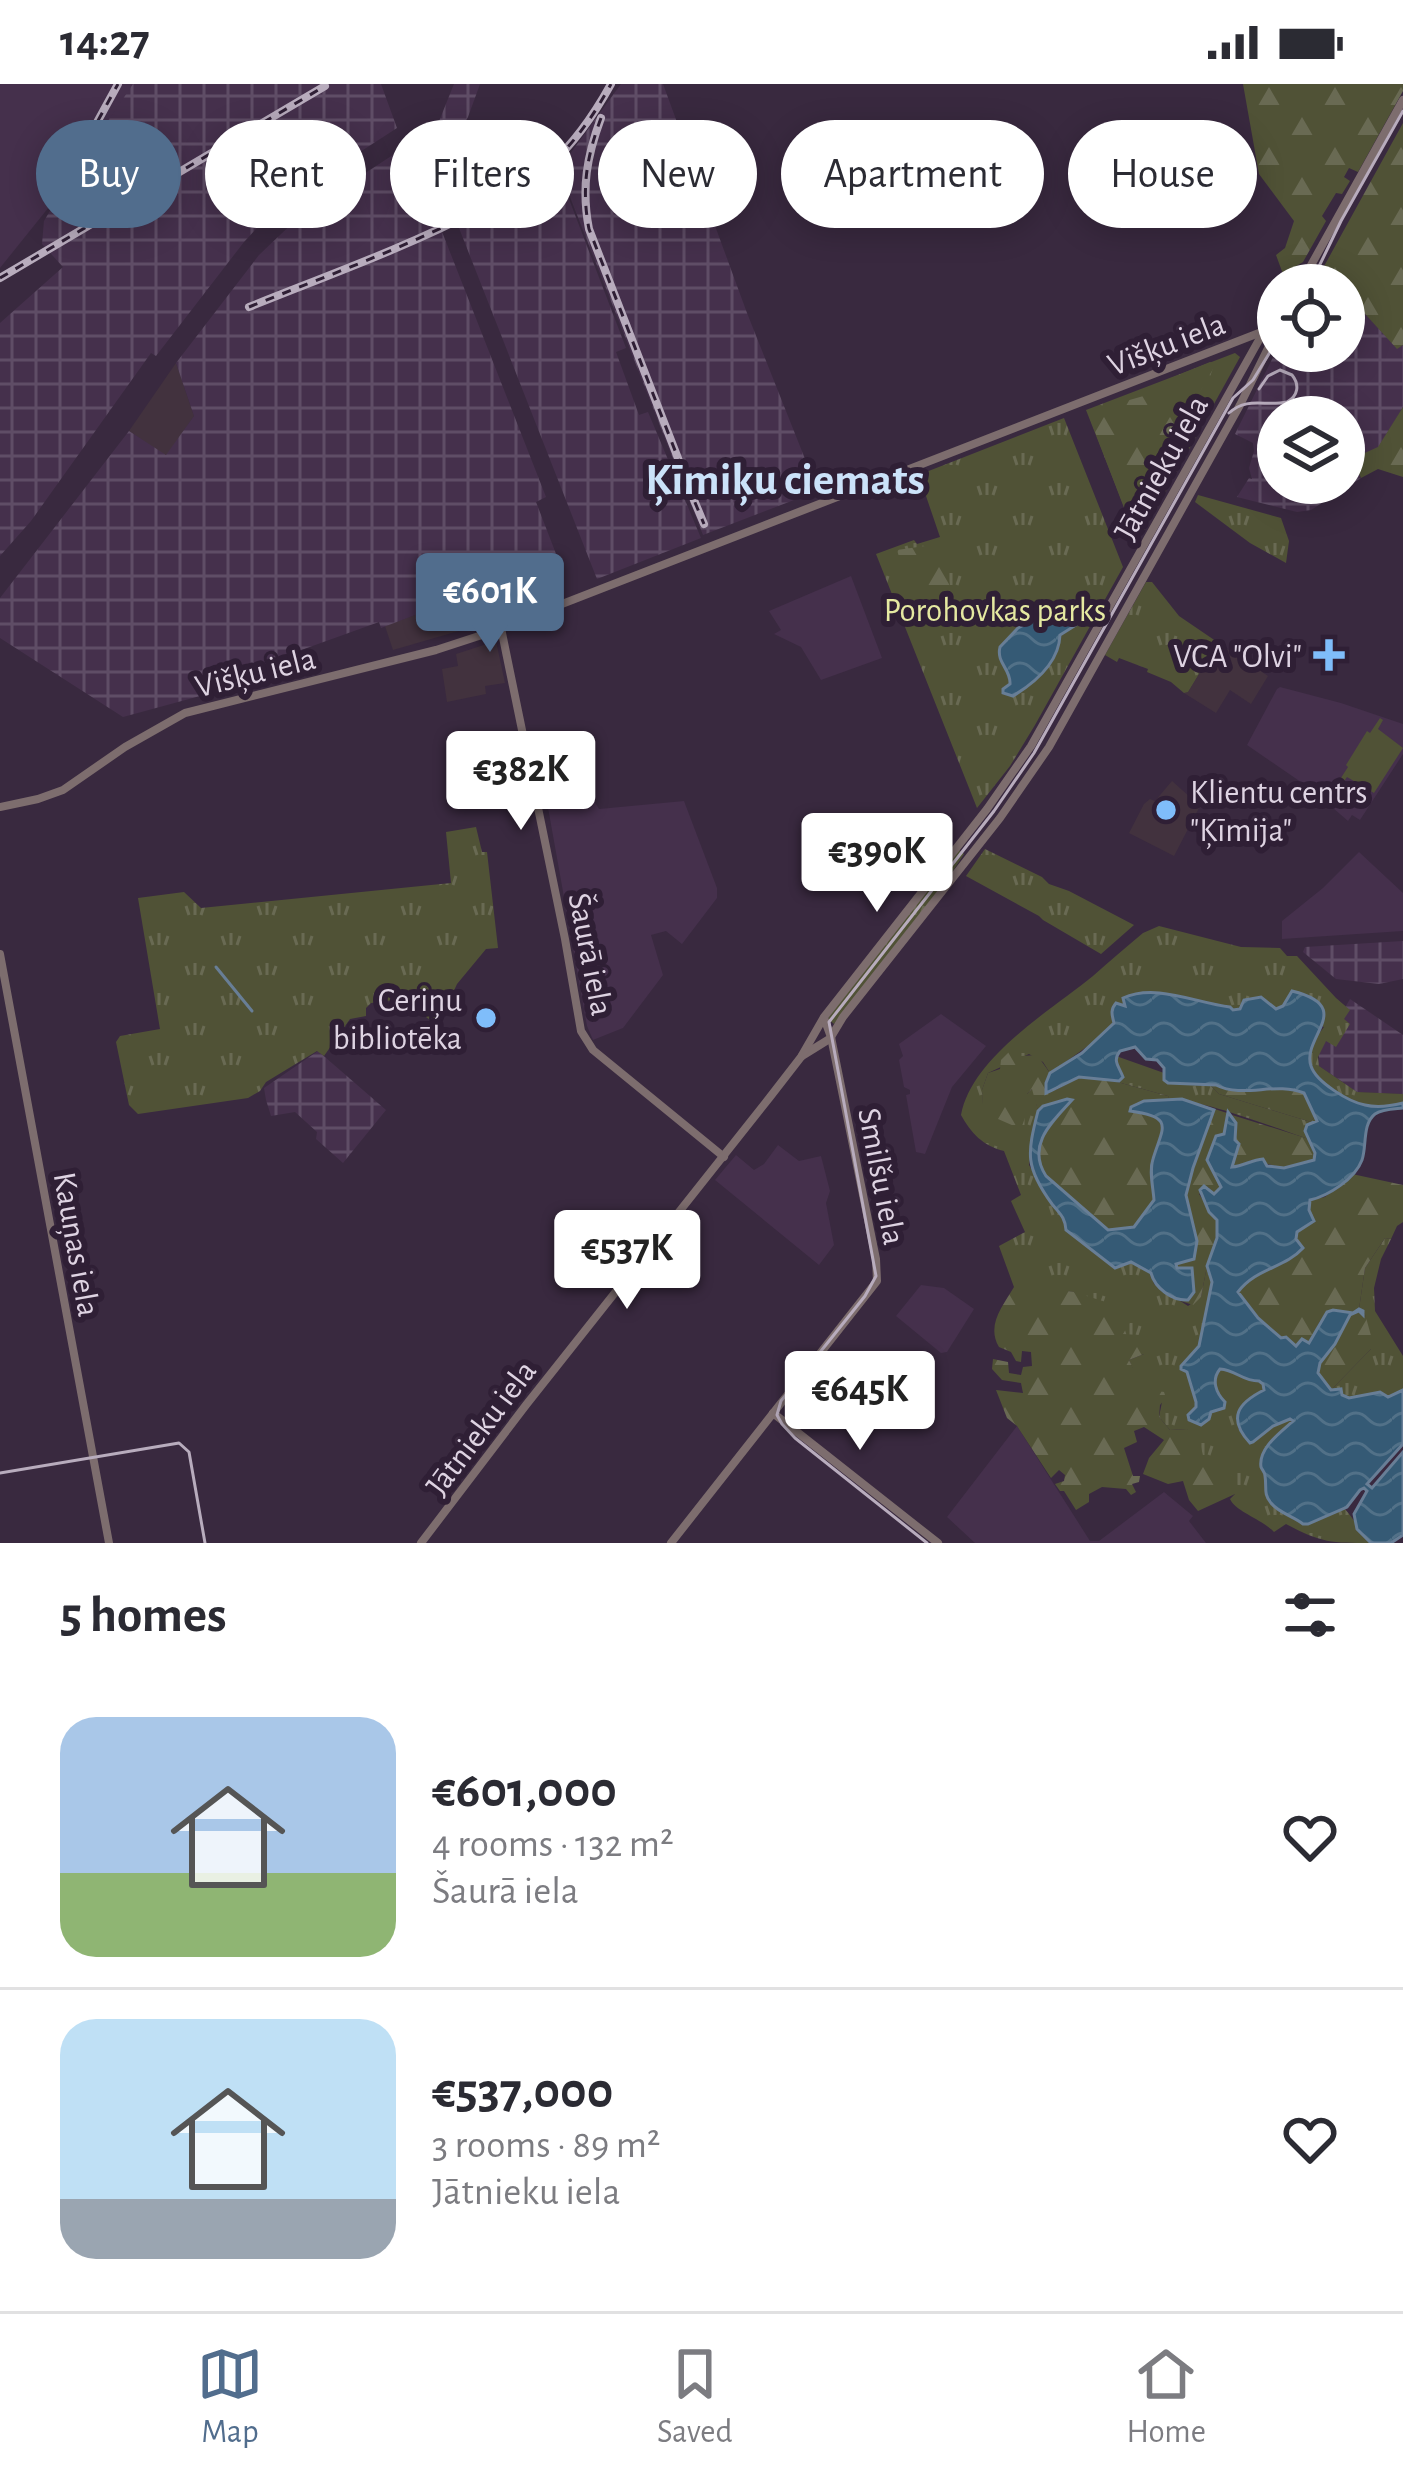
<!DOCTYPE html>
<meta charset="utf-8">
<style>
body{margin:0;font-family:"Alegreya Sans",sans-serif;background:#f2f2f3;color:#2b2b33;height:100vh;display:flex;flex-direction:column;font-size:45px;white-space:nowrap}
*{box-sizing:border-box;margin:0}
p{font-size:39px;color:#7c7c81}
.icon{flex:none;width:66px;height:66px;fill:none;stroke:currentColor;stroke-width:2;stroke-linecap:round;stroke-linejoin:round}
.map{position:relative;height:1459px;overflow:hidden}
.details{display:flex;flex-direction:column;background:#fff;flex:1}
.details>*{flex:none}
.banner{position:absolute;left:36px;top:36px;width:1332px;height:108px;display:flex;gap:24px}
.buttons{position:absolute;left:1257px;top:180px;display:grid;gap:24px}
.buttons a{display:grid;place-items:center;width:108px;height:108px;border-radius:50%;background:#fff;box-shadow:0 6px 30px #0003;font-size:60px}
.price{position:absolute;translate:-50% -102px;padding:0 27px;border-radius:12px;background:#fff;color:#222;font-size:39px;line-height:78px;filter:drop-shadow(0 3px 6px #0008)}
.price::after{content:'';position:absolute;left:50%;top:72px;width:36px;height:27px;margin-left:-18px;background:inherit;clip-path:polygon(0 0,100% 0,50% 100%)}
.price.on{background:#516d8d;color:#fff}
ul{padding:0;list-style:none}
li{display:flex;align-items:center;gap:36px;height:300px;padding:0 60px}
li+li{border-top:3px solid #e1e1e2}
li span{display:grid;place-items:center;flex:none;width:336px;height:240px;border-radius:36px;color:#555}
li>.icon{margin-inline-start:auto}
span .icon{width:144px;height:144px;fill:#fffc;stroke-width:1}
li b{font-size:51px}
h2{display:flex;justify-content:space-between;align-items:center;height:144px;padding:0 60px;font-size:51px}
.pill{padding:0 42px;border-radius:54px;background:#fff;box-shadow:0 6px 30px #0003;font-size:42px;line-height:108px}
.pill.on{background:#516d8d;color:#fff}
.status{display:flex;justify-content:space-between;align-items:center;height:84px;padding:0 60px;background:#fff;direction:ltr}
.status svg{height:33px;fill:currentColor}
.menu{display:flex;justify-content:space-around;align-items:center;height:168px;border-top:3px solid #e1e1e2;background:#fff;font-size:33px;color:#7c7c81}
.menu a{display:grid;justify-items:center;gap:6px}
.menu .on{color:#516d8d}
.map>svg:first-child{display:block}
.commercial{fill:#42323e}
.industrial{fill:url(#industrial-grid);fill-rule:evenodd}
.built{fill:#45304c}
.grass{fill:url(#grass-tufts)}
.forest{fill:url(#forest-firs)}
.garden{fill:#505236}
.water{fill:url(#water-waves);stroke:#687e96;stroke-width:3}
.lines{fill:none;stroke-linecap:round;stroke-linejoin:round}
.stream{stroke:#687e96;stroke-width:3}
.tertiary{stroke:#7d6d6e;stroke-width:8}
.tram{stroke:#b8acbd;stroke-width:3}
.rail-casing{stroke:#b8acbd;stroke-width:8}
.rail{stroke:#2f1f35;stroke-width:3;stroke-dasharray:9;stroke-linecap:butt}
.poi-dot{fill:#7fbdfa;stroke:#2f1f35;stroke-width:4.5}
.labels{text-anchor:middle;stroke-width:12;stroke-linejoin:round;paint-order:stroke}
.street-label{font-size:33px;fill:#ded3e2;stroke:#2f1f35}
.park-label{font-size:33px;fill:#e5e9a1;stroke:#2f1f35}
.poi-label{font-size:33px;fill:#ded3e2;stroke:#2f1f35;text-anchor:end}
.district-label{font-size:45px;font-weight:bold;fill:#cbe2f9;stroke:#2f1f35}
</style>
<div class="status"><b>14:27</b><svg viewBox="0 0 49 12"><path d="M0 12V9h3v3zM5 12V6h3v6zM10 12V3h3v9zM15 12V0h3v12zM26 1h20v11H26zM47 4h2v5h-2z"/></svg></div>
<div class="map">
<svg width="1403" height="1459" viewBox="0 0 1403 1459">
<defs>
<pattern id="industrial-grid" width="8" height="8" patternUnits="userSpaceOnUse" patternTransform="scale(3)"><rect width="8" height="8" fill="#45304c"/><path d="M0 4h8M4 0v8" fill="none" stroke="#5f4d66"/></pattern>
<pattern id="grass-tufts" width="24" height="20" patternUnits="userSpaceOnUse" patternTransform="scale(3)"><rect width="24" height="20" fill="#505236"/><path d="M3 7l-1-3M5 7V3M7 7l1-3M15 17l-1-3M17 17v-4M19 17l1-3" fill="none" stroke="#696a53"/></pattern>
<pattern id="forest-firs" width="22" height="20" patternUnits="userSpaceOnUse" patternTransform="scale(3)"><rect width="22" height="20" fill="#505236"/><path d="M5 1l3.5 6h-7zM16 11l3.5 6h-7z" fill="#696a53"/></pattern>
<pattern id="water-waves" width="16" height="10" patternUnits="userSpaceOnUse" patternTransform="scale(3)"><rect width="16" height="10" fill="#355a75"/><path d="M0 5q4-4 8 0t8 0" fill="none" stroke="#527188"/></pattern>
</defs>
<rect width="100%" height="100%" fill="#39293f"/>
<g class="commercial">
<polygon points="176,279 194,332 166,372 129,347"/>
<polygon points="458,515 469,544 393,566 385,542"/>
<polygon points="496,557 505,599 485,602 486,610 447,618 442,585 458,582 456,570"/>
<polygon points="1226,564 1268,592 1251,620 1230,606 1216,629 1184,609 1188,608 1206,579 1213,584"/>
<polygon points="1172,697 1200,722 1174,772 1129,749 1144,720 1150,715 1155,717"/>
</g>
<g class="industrial">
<polygon points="130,0 381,0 397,44 278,121 244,158 156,272 151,269 31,437 0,472 0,239 63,183 42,160 44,137 99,43"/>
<polygon points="454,0 480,0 468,33 442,80 427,67"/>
<polygon points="621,0 663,0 747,229 815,400 807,411 703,451 559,85"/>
<polygon points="408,61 546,413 536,418 558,475 513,492 517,505 463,528 457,515 381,544 379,538 268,578 270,593 123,633 0,554 0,514 129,347 166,371 194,332 176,279 259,171 300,132"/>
<polygon points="559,89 626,264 616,268 639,331 648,328 701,454 597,495 459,144"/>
<path d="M1344,216L1355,219L1397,264L1403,261V323L1378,364L1354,379L1361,394L1311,426L1297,428L1237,413L1249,394L1252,395L1249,384L1254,367L1253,359L1235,350L1278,263V267H1344ZM1278,333H1344V399H1278Z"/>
<polygon points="1403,857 1403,895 1379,900 1336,895 1303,868 1305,863"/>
<polygon points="1350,915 1403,951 1403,1010 1357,1008 1319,982 1319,968"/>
<polygon points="318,967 386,1026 343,1079 316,1055 317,1048 295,1028 271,1032 266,1016 264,1004"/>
</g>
<g class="built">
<polygon points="0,0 133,0 53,118 0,184"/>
<polygon points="851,492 882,574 821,596 801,563 774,550 781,546 769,527"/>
<polygon points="1280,603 1341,619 1403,640 1403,670 1360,736 1352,731 1348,737 1311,705 1247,661 1277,605"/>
<polygon points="589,709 599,725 684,717 717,804 717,814 682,860 666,847 651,851 663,891 623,944 593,956 587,942 547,718"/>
<polygon points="1359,768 1403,809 1403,847 1282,855 1282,837 1323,804"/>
<polygon points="941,930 986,962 952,1003 925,1070 916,1068 906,1011 910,1010 910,1006 904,1003 899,976 903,972 899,960"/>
<polygon points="778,1061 799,1077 821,1072 830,1107 826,1119 834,1161 819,1181 715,1096 736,1071 754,1086 764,1080"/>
<polygon points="921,1201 944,1204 974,1225 947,1268 941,1269 896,1232"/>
<polygon points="1017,1342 1090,1457 1099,1457 1164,1408 1193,1432 1189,1437 1206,1459 975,1459 947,1433"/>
</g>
<g class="grass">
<polygon points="1235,269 1240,273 1142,450 1136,453 1086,326"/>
<polygon points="1064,334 1123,483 1035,641 1010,682 977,724 876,470 914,456 917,460 940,453 926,412 926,403 921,390"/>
<polygon points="1198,411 1281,434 1289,457 1286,479 1250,459 1195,418"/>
<polygon points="1146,498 1152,498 1179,532 1226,564 1212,584 1205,580 1188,608 1184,609 1171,598 1147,588 1148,585 1119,574 1117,578 1105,571"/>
<polygon points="476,743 482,768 487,768 498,864 486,865 457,900 439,939 434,939 402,915 371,919 366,924 366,932 350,935 324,972 317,967 266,998 260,1007 248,1014 138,1030 129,1021 116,958 120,952 160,945 138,814 184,808 201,824 451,799 446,748"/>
<polygon points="985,765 1042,793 1049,800 1069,807 1134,841 1101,870 1043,836 1039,832 966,792"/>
<polygon points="959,766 964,770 949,793 834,940 828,935 831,929"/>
<path d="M1159,842L1241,863L1280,864L1287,872H1297L1336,914L1350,926L1344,935L1350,940L1336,963L1326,957L1318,973L1319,982L1357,1008L1403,1010V1019C1391,1022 1376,1024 1363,1021C1342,1016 1308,993 1310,969C1311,959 1318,951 1324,943L1283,922L1276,925L1232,926L1230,923L1195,916L1128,925L1106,949L1050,989L1043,978L1029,970L988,989L982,1006L984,1035L1027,1028V1010L1033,1004L1038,1027L1029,1081L1048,1114L1065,1135L1151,1189L1154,1200L1188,1222L1201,1213L1207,1182L1213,1198L1199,1262L1181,1282C1198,1300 1185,1315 1209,1332L1211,1328L1220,1327L1215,1297L1220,1285C1236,1285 1242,1297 1259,1297L1264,1300V1306L1240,1324L1238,1344L1249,1358L1281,1337L1292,1336C1288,1343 1282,1345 1276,1351C1269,1359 1263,1370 1260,1379L1284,1429L1308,1440L1344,1424C1355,1436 1360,1448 1371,1459C1332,1459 1321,1459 1286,1440L1274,1448C1262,1435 1236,1428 1230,1415L1235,1410L1203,1376L1187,1345L1170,1346L1159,1333L1162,1318L1133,1285L1129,1276L1144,1270L1122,1251L1124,1246L1074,1208L1014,1203L999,1162L1025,1148L1011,1117L1021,1111L1004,1067C983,1062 971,1049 961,1031C972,973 1050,927 1093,892C1109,878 1126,863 1143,849Z"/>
<path d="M1116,972L1164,989L1168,999L1211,1002L1219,1010L1311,1038L1316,1030L1317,1037L1307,1042L1305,1047L1309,1055C1274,1044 1201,1014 1170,1016L1168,1012L1103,994L1119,997L1120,985L1115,977Z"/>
<polygon points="1385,1154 1391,1155 1381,1175 1374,1204 1375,1227 1403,1272 1403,1306 1388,1313 1380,1308 1349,1314 1331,1306 1371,1265 1365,1230 1359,1225 1365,1184"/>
</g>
<g class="forest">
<polygon points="1243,0 1403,0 1403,7 1358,88 1349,84 1344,93 1350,97 1342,110 1336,109 1322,132 1326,137 1303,178 1283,190 1276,171 1285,164 1294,137 1259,90"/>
<polygon points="1403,39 1403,261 1397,265 1355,219 1344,216 1344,201 1325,201 1317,195"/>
<polygon points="1210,278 1216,280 1134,419 1135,428 1131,432 1126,429 1089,332 1091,327 1147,311 1171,294"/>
<polygon points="1403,323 1403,393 1378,385 1361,394 1354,379 1349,376 1378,363"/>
<polygon points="925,462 936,463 944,471 952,512 947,527 937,542 927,540 911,512 897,466"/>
<path d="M1009,968L1021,972L1037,971L1050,989L1047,993L1056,1006L1079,993L1103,994L1168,1012L1170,1016L1167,1018L1144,1017L1131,1024V1027C1176,1033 1162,1045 1153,1075C1149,1087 1153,1103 1154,1116L1134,1143L1108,1146L1100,1142L1046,1092C1026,1062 1052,1039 1071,1017L1067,1015L1043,1022L1038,1027L1032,1005L1027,1010V1028L1021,1045L998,1035H983L982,1006L988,989L1000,985L1001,976Z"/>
<polygon points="1216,1000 1271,1005 1288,1002 1304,1008 1316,1030 1311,1038 1219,1010 1211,1002"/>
<polygon points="1193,1018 1227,1029 1228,1036 1217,1092 1221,1103 1218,1108 1214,1110 1208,1103 1199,1110 1217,1136 1217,1154 1207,1182 1201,1213 1193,1221 1178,1216 1188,1216 1176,1179 1196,1157 1186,1111 1208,1025"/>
<polygon points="1232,1031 1309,1055 1315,1070 1314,1076 1284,1084 1251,1076 1242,1082 1232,1083 1239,1060 1235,1056 1236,1039"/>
<path d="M1352,1090L1403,1101V1138L1397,1142L1391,1155L1385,1154L1365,1184L1359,1225L1356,1226L1365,1230L1373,1259L1371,1265L1331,1306L1318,1290L1320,1279L1335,1260L1320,1237L1309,1260L1296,1262L1269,1245L1238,1208C1257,1183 1286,1184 1302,1163L1296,1155C1298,1142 1308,1131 1310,1116L1325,1113Z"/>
<path d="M1033,1202L1074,1208L1125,1224L1132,1235L1123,1250L1139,1251L1146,1263L1144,1270L1129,1276L1133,1284L1144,1283L1152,1306L1164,1308L1166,1314L1160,1321L1159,1333L1170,1346L1187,1345L1199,1354L1204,1376L1227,1383L1238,1402L1235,1410L1198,1427L1189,1416L1183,1397L1168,1400L1143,1390L1149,1374L1164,1356L1144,1343L1134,1347L1137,1358L1124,1364L1133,1392H1140L1139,1398L1132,1400L1136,1408L1131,1411L1126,1405L1102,1403L1089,1410V1418L1076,1426L1064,1407H1060L1055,1400L1064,1397L1065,1391L1059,1386L1051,1394L1017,1342L1007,1334L996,1306L1023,1309L1021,1299L1002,1296L992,1285L993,1275L1008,1278L1009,1289L1021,1291L1023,1283L1032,1282L1031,1268L1022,1267L1021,1278L1016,1277L1011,1268L999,1263C986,1241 1003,1222 1014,1203Z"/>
</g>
<polygon class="garden" points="1380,634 1383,636 1378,645 1403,664 1374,709 1347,693 1331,716 1328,714 1348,683 1346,681 1367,647 1370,649"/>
<g class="water">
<path d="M1071,517H1078L1085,528L1076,541L1060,551C1059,578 1036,598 1013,612L1003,609V605L1010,600C1011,585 996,579 1000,563L1018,544Z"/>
<path d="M1292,907C1357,923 1301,953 1311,982C1316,998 1349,1018 1365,1021C1377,1024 1391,1022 1403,1019V1024C1394,1025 1382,1025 1375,1030C1362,1040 1367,1062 1362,1076C1355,1095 1328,1112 1310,1116L1309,1126L1314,1137L1297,1148L1296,1155L1303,1164C1285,1184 1256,1184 1238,1208L1258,1234L1281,1254L1286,1253L1296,1262L1302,1255L1309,1259L1327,1228L1333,1226L1353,1229L1359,1225L1363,1227V1231L1359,1227L1350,1231L1335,1260L1320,1279L1318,1289L1331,1306L1341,1305L1342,1311L1349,1314L1380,1308L1388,1313L1403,1306V1360L1367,1400L1372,1404L1403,1368V1451L1391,1459H1371L1357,1445L1354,1430L1367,1407L1364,1404L1360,1406L1347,1423L1308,1440H1303C1293,1432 1279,1429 1271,1419C1263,1410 1267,1403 1265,1392C1265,1388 1262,1386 1261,1383C1258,1364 1281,1348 1293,1337L1290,1335L1273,1342L1253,1358L1250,1359C1227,1334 1238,1319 1264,1306L1263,1300L1259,1297C1242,1297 1236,1286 1220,1285C1211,1296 1216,1309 1225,1318L1224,1324L1211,1328L1209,1335L1201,1341L1189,1336L1188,1331L1196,1323V1318L1187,1288L1181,1285V1282L1199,1262L1212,1198L1207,1182L1217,1154V1136L1209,1128L1200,1106L1204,1102L1214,1110L1221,1103L1207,1076L1216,1052L1224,1050L1228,1028L1236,1039L1235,1056L1239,1060L1232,1083C1244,1082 1251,1076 1263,1075L1267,1082L1284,1084L1314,1076L1315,1069L1305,1047L1307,1041L1317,1037L1304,1009C1275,997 1244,1015 1216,1001L1168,999L1164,996V984L1157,976L1146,975L1135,963L1120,967C1112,977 1119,982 1123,993L1119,997L1079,993L1046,1009V999L1050,989L1082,969L1114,939C1112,931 1110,926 1116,919L1125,922L1123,914C1156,899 1196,919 1230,923L1233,926L1240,925L1244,916L1261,913L1276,925L1283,922Z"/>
<path d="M1067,1015L1072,1016C1052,1038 1026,1061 1046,1092L1108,1146L1134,1143L1154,1116C1153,1103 1149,1087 1153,1075C1162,1044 1176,1033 1130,1027L1131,1023L1144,1017L1182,1015L1214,1026L1193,1084L1186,1111L1197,1157L1194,1175L1176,1180L1177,1184H1192L1194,1208L1188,1216C1172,1217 1155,1204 1151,1189L1131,1178L1115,1184L1066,1146C1065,1133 1060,1130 1052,1120C1025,1083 1027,1070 1038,1027L1043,1022Z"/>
</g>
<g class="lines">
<polyline class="stream" points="216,883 252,927"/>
<g class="tertiary">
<polyline points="1300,201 1403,16"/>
<polyline points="501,544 565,855 581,947 593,966 724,1073"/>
<polyline points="0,723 38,715 63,706 125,663 185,629 436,566 485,550 1264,247 1274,252"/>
<polyline points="0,870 109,1459"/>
<polyline points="831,953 843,933 1000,734 1049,663 1240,321 1278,244"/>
<polyline points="802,972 831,954"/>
<polyline points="773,1329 938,1459"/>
<polyline points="421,1459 526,1321 770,1013 801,973 824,933 987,725 1031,662 1250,272 1264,247 1278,232"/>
<polyline points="671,1459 877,1197 876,1175 831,953 824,934"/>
</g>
<g class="tram">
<polyline points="1310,201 1341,137 1403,27"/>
<path d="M1229,329C1248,312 1265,323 1287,318C1298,312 1300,301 1292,291L1280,286L1268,292L1259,305"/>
<polyline points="0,1389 179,1359 189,1368 205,1459"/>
<polyline points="927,1459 795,1354 782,1340 777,1331 781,1317 865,1212 876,1192 829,938 994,727 1034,669 1233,314 1253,296 1278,255"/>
</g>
<defs>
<g id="rail">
<path d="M601,34C587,72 581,104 589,145L688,400"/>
<polyline points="72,84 118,0"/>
<polyline points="0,194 325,2"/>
<path d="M249,223C326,192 405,164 480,125C504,113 530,100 550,81C576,57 594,31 611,0"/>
<polyline points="681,385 704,440"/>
</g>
</defs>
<use href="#rail" class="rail-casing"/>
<use href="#rail" class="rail"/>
</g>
<g class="poi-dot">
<path d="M1323 553h12v12h12v12h-12v12h-12v-12h-12v-12h12z"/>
<circle cx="1166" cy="726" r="12"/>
<circle cx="486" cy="934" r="12"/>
</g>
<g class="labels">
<g class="street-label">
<text transform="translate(1166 259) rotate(-21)" y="12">Višķu iela</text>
<text transform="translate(1160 383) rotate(-61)" y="12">Jātnieku iela</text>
<text transform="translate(255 587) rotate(-14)" y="12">Višķu iela</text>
<text transform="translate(592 870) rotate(79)" y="12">Šaurā iela</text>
<text transform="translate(883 1092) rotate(79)" y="12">Smilšu iela</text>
<text transform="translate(78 1160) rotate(80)" y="12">Kauņas iela</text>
<text transform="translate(480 1343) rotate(-53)" y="12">Jātnieku iela</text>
</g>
<g class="park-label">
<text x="995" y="537">Porohovkas parks</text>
</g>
<g class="poi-label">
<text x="1302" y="583">VCA "Olvi"</text>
<text x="1190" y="719" text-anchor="start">Klientu centrs<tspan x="1190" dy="38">"Ķīmija"</tspan></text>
<text x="462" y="927">Ceriņu<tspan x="462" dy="38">bibliotēka</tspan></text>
</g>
<g class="district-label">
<text x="785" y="410">Ķīmiķu ciemats</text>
</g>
</g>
</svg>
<div class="buttons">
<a><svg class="icon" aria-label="locate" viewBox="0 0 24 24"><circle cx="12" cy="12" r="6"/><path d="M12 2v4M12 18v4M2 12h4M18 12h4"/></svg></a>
<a><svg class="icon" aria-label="layers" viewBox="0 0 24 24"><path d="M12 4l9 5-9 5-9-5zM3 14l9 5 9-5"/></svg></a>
</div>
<b class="price on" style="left:490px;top:571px">€601K</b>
<b class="price" style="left:521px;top:749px">€382K</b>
<b class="price" style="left:877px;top:831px">€390K</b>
<b class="price" style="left:627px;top:1228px">€537K</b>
<b class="price" style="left:860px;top:1369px">€645K</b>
<div class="banner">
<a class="pill on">Buy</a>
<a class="pill">Rent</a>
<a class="pill">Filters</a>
<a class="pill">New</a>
<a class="pill">Apartment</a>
<a class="pill">House</a>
</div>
</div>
<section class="details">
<h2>5 homes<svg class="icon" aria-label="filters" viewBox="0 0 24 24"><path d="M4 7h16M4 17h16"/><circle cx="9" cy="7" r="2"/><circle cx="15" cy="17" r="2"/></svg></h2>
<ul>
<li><span style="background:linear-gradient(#a9c7e8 65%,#8fb573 0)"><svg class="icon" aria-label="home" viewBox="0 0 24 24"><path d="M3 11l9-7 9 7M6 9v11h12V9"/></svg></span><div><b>€601,000</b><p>4 rooms · 132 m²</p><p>Šaurā iela</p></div><svg class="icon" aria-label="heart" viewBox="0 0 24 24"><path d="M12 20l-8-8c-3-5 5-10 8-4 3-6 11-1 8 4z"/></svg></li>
<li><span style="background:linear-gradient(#bfe0f5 75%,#9aa5b1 0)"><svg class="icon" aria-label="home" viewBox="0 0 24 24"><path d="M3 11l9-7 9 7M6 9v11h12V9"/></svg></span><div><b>€537,000</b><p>3 rooms · 89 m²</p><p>Jātnieku iela</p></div><svg class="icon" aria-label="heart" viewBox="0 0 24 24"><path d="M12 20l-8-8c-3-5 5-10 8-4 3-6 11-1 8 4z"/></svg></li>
</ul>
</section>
<nav class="menu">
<a class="on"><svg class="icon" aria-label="map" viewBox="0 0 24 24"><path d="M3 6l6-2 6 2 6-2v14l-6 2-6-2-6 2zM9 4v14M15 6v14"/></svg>Map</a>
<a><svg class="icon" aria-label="saved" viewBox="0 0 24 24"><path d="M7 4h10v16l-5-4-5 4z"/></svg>Saved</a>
<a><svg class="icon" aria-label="home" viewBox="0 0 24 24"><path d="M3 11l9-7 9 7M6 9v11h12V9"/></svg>Home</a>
</nav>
